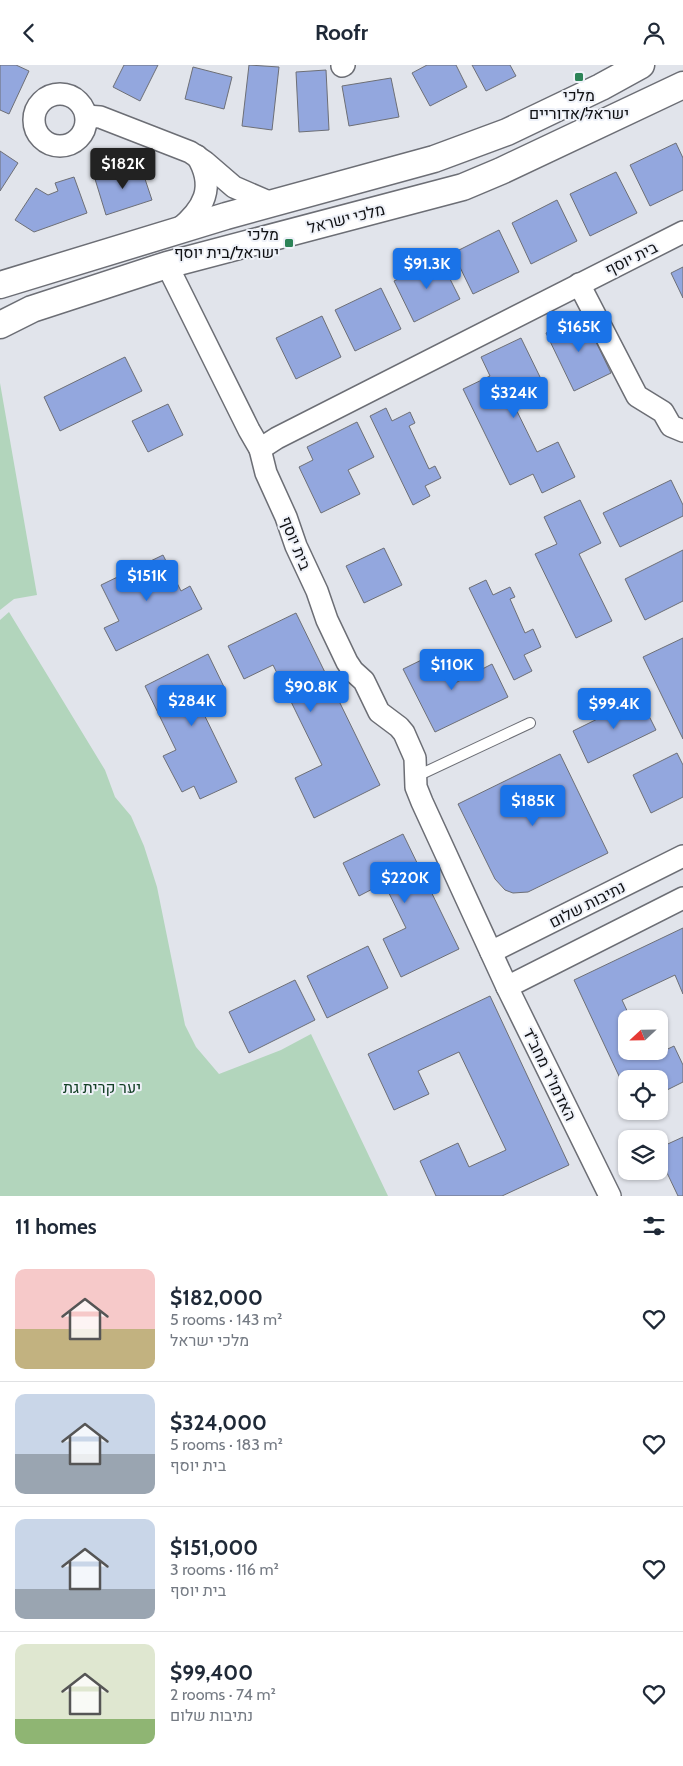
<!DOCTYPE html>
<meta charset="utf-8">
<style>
body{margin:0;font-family:Cabin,Heebo,sans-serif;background:#f6f6f7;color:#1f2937;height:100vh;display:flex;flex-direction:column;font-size:19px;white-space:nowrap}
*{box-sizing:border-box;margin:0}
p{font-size:16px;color:#747a83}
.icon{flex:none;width:28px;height:28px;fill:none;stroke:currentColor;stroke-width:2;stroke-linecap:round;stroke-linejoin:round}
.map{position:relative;height:1131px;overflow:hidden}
.details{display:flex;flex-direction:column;background:#fff;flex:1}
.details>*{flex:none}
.needle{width:32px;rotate:248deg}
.fabs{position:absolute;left:618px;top:945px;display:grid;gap:10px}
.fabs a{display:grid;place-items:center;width:50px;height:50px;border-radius:10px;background:#fff;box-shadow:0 1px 4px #0004;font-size:25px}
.price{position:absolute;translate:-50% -42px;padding:0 11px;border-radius:5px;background:#1a73e8;color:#fff;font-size:16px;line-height:32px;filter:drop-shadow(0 1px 2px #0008)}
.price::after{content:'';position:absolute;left:50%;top:30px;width:15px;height:11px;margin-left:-8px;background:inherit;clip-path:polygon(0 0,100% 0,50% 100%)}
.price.on{background:#222;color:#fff}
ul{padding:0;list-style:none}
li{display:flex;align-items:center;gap:15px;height:125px;padding:0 15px}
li+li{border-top:1px solid #e0e1e3}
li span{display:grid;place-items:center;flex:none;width:140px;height:100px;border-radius:10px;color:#555}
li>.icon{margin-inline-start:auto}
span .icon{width:60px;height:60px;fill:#fffc;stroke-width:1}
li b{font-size:21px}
h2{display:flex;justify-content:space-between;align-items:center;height:60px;padding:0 15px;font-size:21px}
header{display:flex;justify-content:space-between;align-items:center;height:65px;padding:0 15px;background:#fff;font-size:22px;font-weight:800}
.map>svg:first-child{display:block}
.green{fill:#b2d5bc}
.building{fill:#93a7de;stroke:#6d6f76}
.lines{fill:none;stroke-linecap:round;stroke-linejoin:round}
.service-casing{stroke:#6c6e75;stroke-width:12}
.minor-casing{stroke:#6c6e75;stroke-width:24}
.tertiary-casing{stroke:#6c6e75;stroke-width:29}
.service{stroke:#fff;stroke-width:10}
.minor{stroke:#fff;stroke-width:21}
.tertiary{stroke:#fff;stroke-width:26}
.poi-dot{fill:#2c8357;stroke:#eef1f8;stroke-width:2}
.labels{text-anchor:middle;stroke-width:4;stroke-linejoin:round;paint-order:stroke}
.poi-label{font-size:16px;fill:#101114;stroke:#eef1f8}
.street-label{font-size:16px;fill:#101114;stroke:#eef1f8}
.park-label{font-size:16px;fill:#144026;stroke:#eef1f8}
</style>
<header><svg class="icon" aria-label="back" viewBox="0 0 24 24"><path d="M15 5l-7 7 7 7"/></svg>Roofr<svg class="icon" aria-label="person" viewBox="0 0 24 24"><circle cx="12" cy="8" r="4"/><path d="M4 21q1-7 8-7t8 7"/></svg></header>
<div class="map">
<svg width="683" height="1131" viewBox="0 0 683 1131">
<rect width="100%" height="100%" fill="#e1e4eb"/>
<g class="green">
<polygon points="0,318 37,530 14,534 0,545"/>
<polygon points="9,547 105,705 115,732 131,751 144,781 157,822 185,960 196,982 219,1009 281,985 311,969 388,1131 0,1131 0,555"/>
</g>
<g class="building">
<polygon points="0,0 16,0 29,6 9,49 0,45"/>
<polygon points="124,0 158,0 140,36 113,22"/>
<polygon points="249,0 279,2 272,65 242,61"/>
<polygon points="427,0 456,0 467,22 430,41 412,8"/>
<polygon points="472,0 510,0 516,11 486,26"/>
<polygon points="193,2 232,12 224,44 185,34"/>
<polygon points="326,5 329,65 299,67 296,7"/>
<polygon points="391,13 399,52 349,61 342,21"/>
<polygon points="676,78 683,93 683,125 650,141 630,100"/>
<polygon points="0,86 18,98 0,126"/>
<polygon points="140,99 152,135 106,150 95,114"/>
<polygon points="616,107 637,148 590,171 570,129"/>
<polygon points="74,112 87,148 34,167 15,155 36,123 48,130 58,126 55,118"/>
<polygon points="557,135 577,176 531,199 512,158"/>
<polygon points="499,165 519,207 473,229 453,188"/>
<polygon points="440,194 460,234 414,257 394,216"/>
<polygon points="683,202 683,233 671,208"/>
<polygon points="381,223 401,264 355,286 335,245"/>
<polygon points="583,250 611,308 574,326 546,268"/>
<polygon points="322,251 341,292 296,314 276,273"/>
<polygon points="521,273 541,314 509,330 537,387 558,377 575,412 542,428 533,409 510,420 463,324 490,311 481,292"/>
<polygon points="125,292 142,326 60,366 44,332"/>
<polygon points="168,339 183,370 148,387 132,356"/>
<polygon points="386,343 392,356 410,347 415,358 409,361 429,404 435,401 441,413 425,421 430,431 413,440 370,351"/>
<polygon points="357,357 374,392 348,405 360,429 321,448 299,402 313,395 307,382"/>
<polygon points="671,415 683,440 683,451 620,482 603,448"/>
<polygon points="580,435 601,478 579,489 612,556 576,573 535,489 557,479 544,452"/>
<polygon points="384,483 402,520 364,538 346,501"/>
<polygon points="683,485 683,536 645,555 625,514"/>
<polygon points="163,490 181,526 190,521 202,544 116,586 104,563 119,556 101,520"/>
<polygon points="486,515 493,530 510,522 515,532 510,534 525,568 533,564 541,582 524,590 532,606 514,615 469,523"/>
<polygon points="296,548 380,720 314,753 295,713 322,700 273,600 244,614 228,581"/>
<polygon points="683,573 683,674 643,592"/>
<polygon points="440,586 455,618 492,599 508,632 435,667 403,604"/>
<polygon points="208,589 225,624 198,637 237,717 200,734 194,721 182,727 163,691 176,685 145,621"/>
<polygon points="640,633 656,665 588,698 573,666"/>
<polygon points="677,688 683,700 683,732 651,748 633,710"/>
<polygon points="560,689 608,788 528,827 513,828 505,825 495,814 458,739"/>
<polygon points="403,769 459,884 401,912 383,874 406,863 384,818 359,831 343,798"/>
<polygon points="683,863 683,929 675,910 622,935 631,954 626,954 626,986 646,986 649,993 674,981 683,1000 683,1017 659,1029 659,1014 626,1014 626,1026 574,915"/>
<polygon points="368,881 388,923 327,953 307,911"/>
<polygon points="295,915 315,955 249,988 229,947"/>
<polygon points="490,931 569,1100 502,1131 436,1131 420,1096 458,1078 469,1102 506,1085 459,987 418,1006 429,1029 394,1045 368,989"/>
<polygon points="683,1072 683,1131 678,1131 659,1091 659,1083"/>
</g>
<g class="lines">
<defs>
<polyline id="service" points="415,712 530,658"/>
<g id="minor">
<polyline points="342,1 344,0"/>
<circle cx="60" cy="55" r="26"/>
<polyline points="86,51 100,52 190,87 205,97 234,122 271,138"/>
<path d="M178,165C204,144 216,122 197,91"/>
<polyline points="167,200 249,365 260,384 266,408 286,452 296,481 317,526 327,555 347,597 353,606 364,616 379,647 399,662 404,668 415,693 416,722 422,737 507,922 610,1131"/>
<polyline points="579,219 637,331 663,347 671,361 683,366"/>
<polyline points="260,384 277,373 683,167"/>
<polyline points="491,887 683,791"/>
<polyline points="507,922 683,833"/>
</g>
<g id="tertiary">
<polyline points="0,220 226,151 434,94 507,67 601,22 641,0"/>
<polyline points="0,260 32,244 167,200 463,122 501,106 683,20"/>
</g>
</defs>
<use href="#service" class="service-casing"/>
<use href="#minor" class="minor-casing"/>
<use href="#tertiary" class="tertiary-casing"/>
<use href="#service" class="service"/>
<use href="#minor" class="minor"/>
<use href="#tertiary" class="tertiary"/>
</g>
<g class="poi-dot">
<rect x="574" y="7" width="10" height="10" rx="2.5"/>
<rect x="284" y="173" width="10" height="10" rx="2.5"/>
</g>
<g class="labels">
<g class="poi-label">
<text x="579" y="36">מלכי<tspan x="579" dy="18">ישראל/אדוריים</tspan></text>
<text x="279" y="175" text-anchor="end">מלכי<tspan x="279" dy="18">ישראל/בית יוסף</tspan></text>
</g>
<g class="street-label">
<text transform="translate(346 153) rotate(-14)" y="6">מלכי ישראל</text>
<text transform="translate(631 193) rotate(-26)" y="6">בית יוסף</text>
<text transform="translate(296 478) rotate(68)" y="6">בית יוסף</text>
<text transform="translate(587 839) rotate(-27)" y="6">נתיבות שלום</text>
<text transform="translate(550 1009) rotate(64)" y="6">האדמו"ר מחב"ד</text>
</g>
<g class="park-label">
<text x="102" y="1028">יער קרית גת</text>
</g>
</g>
</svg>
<div class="fabs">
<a><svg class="needle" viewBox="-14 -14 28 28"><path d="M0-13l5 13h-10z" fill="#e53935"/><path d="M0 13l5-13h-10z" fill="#747a83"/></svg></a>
<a><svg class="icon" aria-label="locate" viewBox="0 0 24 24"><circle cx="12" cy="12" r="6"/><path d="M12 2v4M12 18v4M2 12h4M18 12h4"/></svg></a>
<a><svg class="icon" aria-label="layers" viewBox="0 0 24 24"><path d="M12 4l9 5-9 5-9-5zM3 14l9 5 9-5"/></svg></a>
</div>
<b class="price on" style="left:123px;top:125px">$182K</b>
<b class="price" style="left:427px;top:225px">$91.3K</b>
<b class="price" style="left:579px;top:288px">$165K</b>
<b class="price" style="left:514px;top:354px">$324K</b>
<b class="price" style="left:147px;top:537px">$151K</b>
<b class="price" style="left:452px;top:626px">$110K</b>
<b class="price" style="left:311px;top:648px">$90.8K</b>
<b class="price" style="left:192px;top:662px">$284K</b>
<b class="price" style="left:614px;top:665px">$99.4K</b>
<b class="price" style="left:533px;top:762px">$185K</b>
<b class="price" style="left:405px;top:839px">$220K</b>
</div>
<section class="details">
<h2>11 homes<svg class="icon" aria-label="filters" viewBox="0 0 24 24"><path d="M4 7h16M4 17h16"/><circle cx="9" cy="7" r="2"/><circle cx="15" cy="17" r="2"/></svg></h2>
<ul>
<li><span style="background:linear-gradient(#f6c9c9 60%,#c2b280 0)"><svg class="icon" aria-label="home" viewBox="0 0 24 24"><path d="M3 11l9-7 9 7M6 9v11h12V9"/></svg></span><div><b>$182,000</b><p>5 rooms · 143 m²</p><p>מלכי ישראל</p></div><svg class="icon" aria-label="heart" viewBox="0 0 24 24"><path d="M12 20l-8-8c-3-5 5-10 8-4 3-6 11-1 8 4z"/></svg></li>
<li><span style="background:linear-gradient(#c9d6e8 60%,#9aa5b1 0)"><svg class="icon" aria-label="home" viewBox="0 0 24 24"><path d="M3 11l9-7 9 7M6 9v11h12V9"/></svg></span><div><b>$324,000</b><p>5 rooms · 183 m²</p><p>בית יוסף</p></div><svg class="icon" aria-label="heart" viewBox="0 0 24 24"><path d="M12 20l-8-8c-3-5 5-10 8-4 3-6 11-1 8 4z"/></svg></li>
<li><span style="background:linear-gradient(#c9d6e8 70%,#9aa5b1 0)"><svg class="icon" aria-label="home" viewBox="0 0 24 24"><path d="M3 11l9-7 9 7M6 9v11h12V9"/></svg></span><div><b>$151,000</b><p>3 rooms · 116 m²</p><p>בית יוסף</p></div><svg class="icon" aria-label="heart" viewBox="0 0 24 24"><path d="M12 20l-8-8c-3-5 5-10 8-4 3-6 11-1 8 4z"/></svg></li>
<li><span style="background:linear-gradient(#dfe7d0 75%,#8fb573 0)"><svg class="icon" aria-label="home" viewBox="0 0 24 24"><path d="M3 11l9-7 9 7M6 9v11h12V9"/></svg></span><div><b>$99,400</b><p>2 rooms · 74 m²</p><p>נתיבות שלום</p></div><svg class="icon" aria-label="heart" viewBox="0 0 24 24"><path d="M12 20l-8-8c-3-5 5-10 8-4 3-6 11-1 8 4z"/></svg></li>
</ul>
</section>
